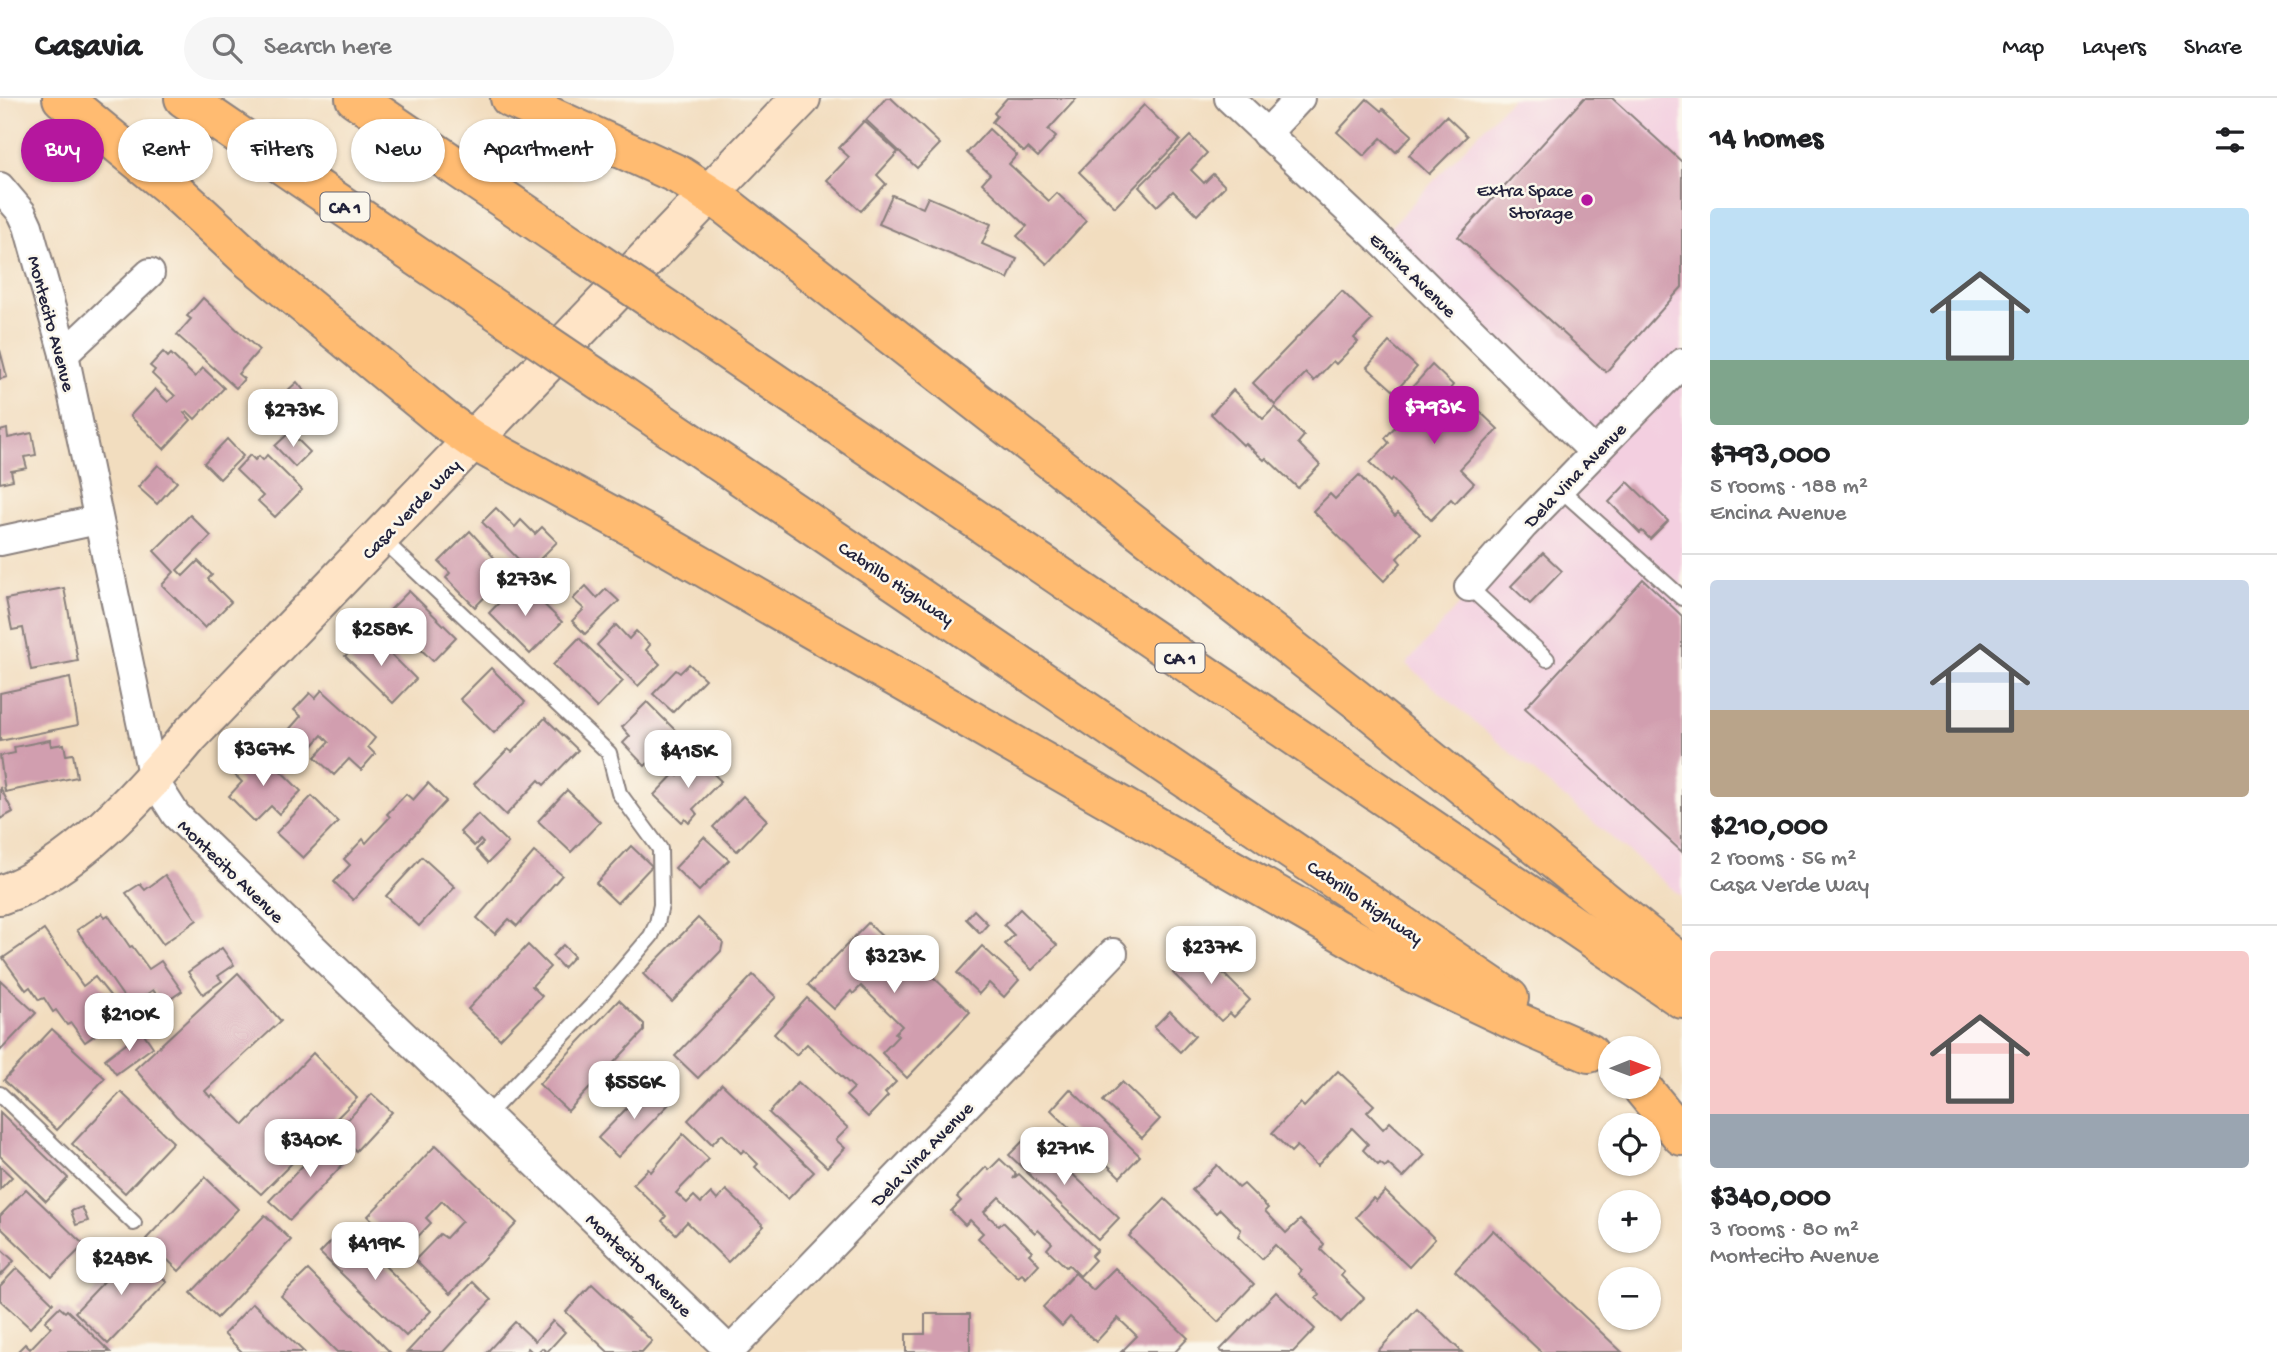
<!DOCTYPE html>
<meta charset="utf-8">
<style>
body{margin:0;font-family:"Gochi Hand",sans-serif;background:#f6f6f6;color:#202124;height:100vh;display:flex;flex-direction:column;font-size:26px;white-space:nowrap}
*{box-sizing:border-box;margin:0}
p{font-size:23px;color:#757577}
.icon{flex:none;width:38px;height:38px;fill:none;stroke:currentColor;stroke-width:2;stroke-linecap:round;stroke-linejoin:round}
.map{position:relative;flex:1;overflow:hidden}
.sheet{display:flex;flex-direction:column;background:#fff;width:595px}
.sheet>*{flex:none}
.banner{position:absolute;left:21px;top:21px;width:665px;height:63px;display:flex;gap:14px}
.needle{width:46px;rotate:89deg}
.tools{position:absolute;left:1598px;top:938px;display:grid;gap:14px}
.tools a{display:grid;place-items:center;width:63px;height:63px;border-radius:50%;background:#fff;box-shadow:0 2px 5px #0004;font-size:35px}
.price{position:absolute;translate:-50% -60px;padding:0 16px;border-radius:14px;background:#fff;color:#222;font-size:23px;line-height:46px;filter:drop-shadow(0 2px 4px #0008)}
.price::after{content:'';position:absolute;left:50%;top:42px;width:21px;height:16px;margin-left:-10px;background:inherit;clip-path:polygon(0 0,100% 0,50% 100%)}
.price.current{background:#b5179e;color:#fff}
ul{padding:0;list-style:none}
li{display:grid;align-content:center;gap:14px;height:371px;padding:0 28px}
li+li{border-top:2px solid #e0e0e0}
li span{display:grid;place-items:center;height:217px;border-radius:7px;color:#555}
li>.icon{margin-inline-start:auto}
span .icon{width:126px;height:126px;fill:#fffc;stroke-width:1}
li b{font-size:30px}
h2{display:flex;justify-content:space-between;align-items:center;height:84px;padding:0 28px;font-size:30px}
.tag{padding:0 24px;border-radius:32px;background:#fff;box-shadow:0 2px 5px #0004;font-size:24px;line-height:63px}
.tag.current{background:#b5179e;color:#fff}
header{display:flex;align-items:center;gap:42px;box-sizing:border-box;height:98px;padding:0 35px;background:#fff;border-bottom:2px solid #e0e0e0}
header strong{font-size:33px}
nav{display:flex;gap:38px;margin-inline-start:auto;font-size:24px}
.search{width:490px;height:63px;background:#f6f6f6;display:flex;align-items:center;gap:18px;box-sizing:border-box;padding:0 24px;border-radius:38px;color:#757577;font-size:26px}
main{display:flex;flex:1;min-height:0}
.map>svg:first-child{display:block}
.built{fill:#f3cfe0}
.building{fill:#d19eaf}
.lines{fill:none;stroke-linecap:round;stroke-linejoin:round}
.lane-casing{stroke:#8a807d;stroke-width:18}
.street-casing{stroke:#8a807d;stroke-width:32}
.secondary-casing{stroke:#8a807d;stroke-width:42}
.highway-casing{stroke:#8a807d;stroke-width:42}
.lane{stroke:#fff;stroke-width:14}
.street{stroke:#fff;stroke-width:28}
.secondary{stroke:#ffe4c6;stroke-width:38}
.highway{stroke:#ffbb71;stroke-width:38}
.highway-bridge-casing{stroke:#8a807d;stroke-width:42;stroke-linecap:butt}
.highway-bridge{stroke:#ffbb71;stroke-width:38}
.poi-dot{fill:#b5179e;stroke:#fbf7ec;stroke-width:2.5}
.labels{text-anchor:middle;stroke-width:5;stroke-linejoin:round;paint-order:stroke}
.shield{fill:#fbf7ec;stroke:#636270;stroke-width:2}
.shield-label{font-size:18px;font-weight:bold;fill:#22223b}
.poi-label{font-size:19px;fill:#22223b;stroke:#fbf7ec;text-anchor:end}
.street-label{font-size:19px;fill:#22223b;stroke:#fbf7ec}
</style>
<header>
<strong>Casavia</strong>
<div class="search"><svg class="icon" aria-label="search" viewBox="0 0 24 24"><circle cx="10" cy="10" r="6"/><path d="M15 15l6 6"/></svg>Search here</div>
<nav><a>Map</a><a>Layers</a><a>Share</a></nav>
</header>
<main>
<div class="map">
<svg width="1682" height="1254" viewBox="0 0 1682 1254">
<rect width="100%" height="100%" fill="#fbf7ec"/>
<filter id="ink" filterUnits="userSpaceOnUse"><feTurbulence type="fractalNoise" baseFrequency=".0143" numOctaves="2"/><feDisplacementMap in="SourceGraphic" scale="14" xChannelSelector="R" yChannelSelector="G"/><feConvolveMatrix kernelMatrix="1 2 1 2 8 2 1 2 1" color-interpolation-filters="sRGB"/></filter>
<filter id="wash" filterUnits="userSpaceOnUse"><feTurbulence type="fractalNoise" baseFrequency=".00686" numOctaves="4" result="noise"/><feDisplacementMap in="SourceGraphic" scale="28" xChannelSelector="R" yChannelSelector="G"/><feGaussianBlur stdDeviation="1.57" result="paint"/><feColorMatrix in="noise" values="0 0 0 0 0 0 0 0 0 0 0 0 0 0 0 0 0 1.4 0 .05"/><feComposite in="paint" operator="in"/></filter>
<g filter="url(#wash)">
<rect width="100%" height="100%" fill="#f2ddbf"/>
<polygon class="built" points="1512,0 1682,0 1682,799 1406,566 1595,355 1379,141"/>
<g id="blocks">
<g class="building">
<polygon points="886,0 891,0 940,46 917,70 866,22"/>
<polygon points="1007,0 1077,0 1048,32 1056,39 1038,59 1028,50 1024,54 992,24 997,18 994,15"/>
<polygon points="1584,0 1612,0 1682,64 1682,189 1606,274 1458,139"/>
<polygon points="1367,1 1381,13 1383,11 1412,37 1396,54 1381,40 1364,58 1337,34"/>
<polygon points="1144,7 1180,42 1115,109 1079,74"/>
<polygon points="1446,18 1467,38 1429,76 1409,57"/>
<polygon points="864,23 898,54 877,77 886,86 861,113 827,82 849,59 839,50"/>
<polygon points="989,31 1017,57 1009,66 1049,103 1057,95 1086,123 1047,166 1017,138 1027,128 982,85 990,76 967,55"/>
<polygon points="1190,38 1207,55 1191,72 1204,85 1213,76 1225,88 1197,117 1173,93 1157,108 1139,89"/>
<polygon points="892,97 923,110 928,99 991,126 982,146 1017,161 1008,181 879,126"/>
<polygon points="1342,193 1372,222 1354,240 1358,244 1336,266 1333,263 1314,283 1306,275 1275,307 1253,285"/>
<polygon points="203,200 259,252 238,276 244,281 236,290 177,237 191,221 187,218"/>
<polygon points="1389,244 1417,269 1395,294 1367,269"/>
<polygon points="0,252 7,279 0,281"/>
<polygon points="163,254 168,259 171,256 195,279 203,270 224,290 195,321 187,313 184,315 191,322 164,351 130,318 155,291 168,304 175,298 152,276 155,272 150,268"/>
<polygon points="1432,267 1453,287 1447,295 1458,306 1462,301 1474,312 1476,310 1498,331 1460,371 1474,385 1455,405 1451,401 1431,422 1392,381 1390,384 1370,365 1389,345 1385,340 1405,318 1413,326 1421,317 1411,307 1416,302 1407,295"/>
<polygon points="297,284 309,299 288,318 275,304"/>
<polygon points="1233,292 1263,321 1275,309 1304,338 1298,345 1320,367 1298,390 1266,360 1264,362 1245,345 1243,347 1211,316"/>
<polygon points="7,331 8,340 32,335 36,357 24,359 27,370 11,373 13,382 0,385 0,333"/>
<polygon points="290,334 310,354 295,369 275,348"/>
<polygon points="227,341 243,358 220,381 204,365"/>
<polygon points="250,357 255,362 259,358 263,362 267,357 302,392 275,419 258,403 263,398 236,372"/>
<polygon points="158,367 177,384 157,406 138,389"/>
<polygon points="1359,377 1395,418 1398,415 1420,436 1397,460 1401,465 1384,483 1313,413 1330,396 1335,401"/>
<polygon points="1628,384 1668,423 1650,441 1642,433 1640,435 1609,404"/>
<polygon points="496,410 515,429 521,422 535,436 542,429 557,444 529,472 482,424"/>
<polygon points="190,417 211,438 177,472 183,478 198,463 212,477 208,481 231,504 205,530 162,487 174,474 154,453"/>
<polygon points="470,433 508,475 475,509 446,480 450,475 439,464"/>
<polygon points="1543,455 1562,473 1530,506 1511,488"/>
<polygon points="1643,481 1682,518 1682,754 1525,610"/>
<polygon points="520,483 562,524 530,556 489,515"/>
<polygon points="586,488 597,500 606,491 619,503 585,536 572,523 584,511 573,501"/>
<polygon points="64,490 78,563 31,572 23,530 12,532 6,501"/>
<polygon points="409,493 456,539 433,563 391,523 396,518 390,512"/>
<polygon points="616,527 629,541 636,533 650,547 646,552 660,566 638,588 597,547"/>
<polygon points="364,539 371,545 375,540 416,581 393,605 345,558"/>
<polygon points="579,540 623,583 597,610 553,567"/>
<polygon points="689,566 705,581 673,614 653,596 676,572 680,575"/>
<polygon points="491,570 525,604 494,635 460,601"/>
<polygon points="70,580 78,627 0,643 0,595"/>
<polygon points="322,592 375,640 368,649 375,656 361,672 349,661 334,677 315,659 329,644 322,637 308,653 287,634 301,618 294,612 310,595 315,600"/>
<polygon points="647,604 687,644 659,673 649,664 645,668 623,645 630,638 622,629"/>
<polygon points="545,620 578,652 544,687 539,682 506,717 474,686 508,651 512,654"/>
<polygon points="50,642 51,648 64,646 66,657 73,656 77,679 5,694 0,658 15,655 14,649"/>
<polygon points="259,652 301,693 279,716 271,708 255,724 229,698 242,684 234,676"/>
<polygon points="696,659 721,683 693,711 697,716 689,725 685,721 682,724 654,697 675,675 678,678"/>
<polygon points="428,685 446,703 353,802 334,784 350,767 344,761 363,741 366,745 390,719 387,716 406,696 413,702"/>
<polygon points="0,689 13,714 0,721"/>
<polygon points="567,692 600,724 571,754 538,723"/>
<polygon points="312,698 338,724 303,760 276,735"/>
<polygon points="743,698 767,722 737,753 713,729"/>
<polygon points="478,716 508,745 488,765 476,752 483,745 480,742 474,748 460,734"/>
<polygon points="704,739 729,762 699,793 675,770"/>
<polygon points="631,748 652,768 617,805 596,785"/>
<polygon points="534,754 562,777 517,828 509,821 495,836 477,820"/>
<polygon points="422,759 455,789 419,828 386,798"/>
<polygon points="165,777 197,822 163,846 126,795 140,786 145,792"/>
<polygon points="1020,811 1057,847 1032,872 1005,846 1014,837 1004,827"/>
<polygon points="974,812 988,826 980,835 966,821"/>
<polygon points="102,815 105,819 108,817 130,849 132,848 149,871 161,863 182,893 163,906 153,892 130,908 77,832"/>
<polygon points="698,820 723,844 721,853 672,904 643,876"/>
<polygon points="868,825 888,844 892,840 970,914 907,980 882,955 898,938 895,935 902,928 861,888 853,896 851,893 834,911 808,887"/>
<polygon points="44,832 83,888 95,879 125,916 85,944 71,925 67,927 56,912 53,914 44,900 39,902 30,889 26,892 3,860"/>
<polygon points="528,847 550,869 532,888 542,898 500,941 468,911"/>
<polygon points="563,847 574,858 563,870 552,858"/>
<polygon points="982,848 1019,882 1004,899 989,885 979,896 957,875"/>
<polygon points="222,850 234,867 218,878 222,883 203,896 188,874"/>
<polygon points="1198,850 1250,902 1234,919 1230,915 1221,923 1173,875"/>
<polygon points="238,875 281,923 205,993 210,999 212,996 244,1027 313,955 357,1000 261,1096 176,1018 135,971"/>
<polygon points="753,877 776,899 698,980 675,958"/>
<polygon points="0,882 36,915 0,953"/>
<polygon points="807,900 896,984 885,995 888,998 868,1019 846,998 854,990 807,946 796,957 774,936"/>
<polygon points="619,902 644,926 644,933 568,1013 539,986"/>
<polygon points="1170,913 1195,938 1180,954 1154,929"/>
<polygon points="52,931 105,980 57,1032 4,982"/>
<polygon points="142,933 153,949 116,976 105,961"/>
<polygon points="1338,973 1374,1007 1367,1014 1383,1031 1390,1024 1425,1057 1403,1080 1388,1066 1385,1069 1380,1065 1378,1067 1363,1052 1368,1046 1352,1030 1317,1068 1297,1048 1291,1054 1272,1035 1300,1005 1304,1009"/>
<polygon points="798,984 848,1030 836,1042 845,1050 827,1069 769,1015"/>
<polygon points="1122,984 1160,1021 1142,1040 1103,1003"/>
<polygon points="650,986 670,1005 618,1059 598,1040"/>
<polygon points="722,986 814,1074 788,1101 755,1069 758,1066 744,1052 741,1055 722,1036 712,1046 688,1022"/>
<polygon points="1070,991 1140,1058 1120,1079 1051,1012"/>
<polygon points="121,994 173,1044 125,1095 72,1046"/>
<polygon points="372,996 392,1014 356,1053 336,1034"/>
<polygon points="0,1014 68,1080 46,1103 0,1058"/>
<polygon points="683,1036 709,1061 676,1095 687,1105 694,1098 701,1105 711,1095 717,1102 726,1092 764,1128 728,1164 687,1124 676,1136 662,1123 666,1118 633,1086 648,1071 651,1074"/>
<polygon points="1030,1036 1119,1120 1098,1142 1009,1057"/>
<polygon points="330,1039 350,1059 290,1122 269,1103"/>
<polygon points="436,1047 517,1125 450,1196 415,1162 440,1136 446,1140 462,1123 442,1103 426,1120 431,1125 404,1153 368,1118"/>
<polygon points="1000,1061 1016,1076 1013,1081 1019,1076 1097,1152 1091,1158 1095,1162 1080,1178 1069,1167 1066,1169 1047,1151 1052,1145 1038,1132 1035,1135 999,1099 984,1114 999,1128 1003,1124 1032,1153 1029,1156 1039,1166 1026,1180 1022,1176 1018,1179 978,1140 983,1135 970,1122 965,1127 951,1113 961,1103 957,1099 986,1069 989,1072"/>
<polygon points="1217,1067 1239,1090 1244,1086 1268,1110 1265,1113 1286,1135 1300,1122 1324,1146 1321,1152 1344,1174 1341,1178 1364,1200 1341,1224 1316,1200 1319,1196 1298,1176 1302,1172 1275,1147 1262,1161 1238,1138 1241,1132 1220,1111 1216,1115 1192,1092"/>
<polygon points="0,1068 12,1079 0,1091"/>
<polygon points="205,1079 238,1111 179,1173 146,1141"/>
<polygon points="26,1091 84,1147 52,1179 0,1129 0,1118"/>
<polygon points="1385,1093 1435,1141 1409,1169 1356,1119 1373,1100 1376,1103"/>
<polygon points="1165,1101 1254,1186 1218,1224 1129,1138"/>
<polygon points="82,1109 88,1123 76,1127 71,1113"/>
<polygon points="265,1117 291,1142 217,1220 191,1195"/>
<polygon points="345,1129 431,1213 406,1238 320,1155"/>
<polygon points="1493,1132 1622,1254 1541,1254 1455,1173"/>
<polygon points="0,1150 14,1163 0,1178"/>
<polygon points="134,1152 167,1184 108,1246 75,1214"/>
<polygon points="17,1170 53,1205 30,1230 0,1202 0,1188"/>
<polygon points="1115,1170 1188,1240 1175,1254 1121,1254 1137,1238 1118,1220 1096,1244 1070,1219 1062,1228 1043,1209 1075,1175 1093,1192"/>
<polygon points="308,1172 390,1254 337,1254 281,1198"/>
<polygon points="473,1184 491,1202 443,1254 407,1254"/>
<polygon points="592,1186 652,1243 642,1254 608,1254 566,1214"/>
<polygon points="1276,1194 1315,1231 1293,1254 1222,1254 1220,1252"/>
<polygon points="253,1205 304,1254 242,1254 224,1236"/>
<polygon points="59,1209 65,1214 67,1212 110,1254 17,1254 25,1246 30,1251 51,1229 45,1223"/>
<polygon points="1417,1211 1462,1254 1377,1254"/>
<polygon points="925,1216 970,1216 970,1254 906,1254 906,1236 925,1236"/>
<polygon points="553,1223 565,1234 547,1254 542,1250 538,1254 532,1254 528,1250 525,1254 487,1254 515,1224 535,1243"/>
</g>
</g>
</g>
<g filter="url(#ink)">
<use href="#blocks" fill-opacity="0" stroke="#8a807d" stroke-width="2"/>
<g class="lines">
<defs>
<g id="lane">
<polyline points="1560,391 1682,500"/>
<polyline points="382,441 609,655 619,695 660,751 661,807 657,825 651,838 595,904 486,1018"/>
<polyline points="1469,489 1547,561"/>
<polyline points="0,996 134,1125"/>
</g>
<g id="street">
<polyline points="1229,0 1379,141 1595,355"/>
<polyline points="1266,36 1300,0"/>
<polyline points="0,89 22,115 28,128 64,256 153,681 176,717 731,1254"/>
<polyline points="64,256 150,175"/>
<polyline points="0,443 97,422"/>
<polyline points="1469,489 1524,427 1682,265"/>
<polyline points="729,1254 1113,855"/>
</g>
<path id="secondary" d="M0,797C73,773 142,695 190,637L801,0"/>
<g id="highway">
<polyline points="62,0 173,91 249,161 444,322 474,343 651,439 1411,874 1515,923 1589,955"/>
<polyline points="184,0 506,219"/>
<polyline points="355,0 573,148"/>
<polyline points="510,0 679,77 724,106 1356,601 1682,866"/>
<polyline points="678,219 1682,901"/>
<polyline points="611,290 1509,900"/>
<polyline points="1643,991 1682,1038"/>
</g>
</defs>
<use href="#lane" class="lane-casing"/>
<use href="#street" class="street-casing"/>
<use href="#secondary" class="secondary-casing"/>
<use href="#highway" class="highway-casing"/>
<use href="#lane" class="lane"/>
<use href="#street" class="street"/>
<use href="#secondary" class="secondary"/>
<use href="#highway" class="highway"/>
<defs>
<g id="highway-bridge">
<polyline points="573,148 678,219"/>
<polyline points="506,219 611,290"/>
</g>
</defs>
<use href="#highway-bridge" class="highway-bridge-casing"/>
<use href="#highway-bridge" class="highway-bridge"/>
</g>
</g>
<circle class="poi-dot" cx="1587" cy="102" r="7"/>
<g class="labels">
<g class="shield">
<rect x="320.5" y="94.5" width="49" height="29" rx="5"/>
<rect x="1155.5" y="545.5" width="49" height="29" rx="5"/>
</g>
<g class="shield-label">
<text x="345" y="115">CA 1</text>
<text x="1180" y="566">CA 1</text>
</g>
<g class="poi-label">
<text x="1573" y="98">Extra Space<tspan x="1573" dy="22">Storage</tspan></text>
</g>
<g class="street-label">
<text transform="translate(1414 176) rotate(44)" y="7">Encina Avenue</text>
<text transform="translate(53 225) rotate(75)" y="7">Montecito Avenue</text>
<text transform="translate(1574 376) rotate(-46)" y="7">Dela Vina Avenue</text>
<text transform="translate(410 410) rotate(-46)" y="7">Casa Verde Way</text>
<text transform="translate(897 484) rotate(34)" y="7">Cabrillo Highway</text>
<text transform="translate(232 772) rotate(44)" y="7">Montecito Avenue</text>
<text transform="translate(1366 803) rotate(34)" y="7">Cabrillo Highway</text>
<text transform="translate(921 1055) rotate(-46)" y="7">Dela Vina Avenue</text>
<text transform="translate(640 1166) rotate(44)" y="7">Montecito Avenue</text>
</g>
</g>
</svg>
<div class="tools">
<a><svg class="needle" viewBox="-14 -14 28 28"><path d="M0-13l5 13h-10z" fill="#e53935"/><path d="M0 13l5-13h-10z" fill="#757577"/></svg></a>
<a><svg class="icon" aria-label="locate" viewBox="0 0 24 24"><circle cx="12" cy="12" r="6"/><path d="M12 2v4M12 18v4M2 12h4M18 12h4"/></svg></a>
<a>+</a>
<a>−</a>
</div>
<b class="price current" style="left:1434px;top:348px">$793K</b>
<b class="price" style="left:293px;top:351px">$273K</b>
<b class="price" style="left:525px;top:520px">$273K</b>
<b class="price" style="left:381px;top:570px">$258K</b>
<b class="price" style="left:263px;top:690px">$367K</b>
<b class="price" style="left:688px;top:692px">$415K</b>
<b class="price" style="left:1211px;top:888px">$237K</b>
<b class="price" style="left:894px;top:897px">$323K</b>
<b class="price" style="left:129px;top:955px">$210K</b>
<b class="price" style="left:634px;top:1023px">$556K</b>
<b class="price" style="left:310px;top:1081px">$340K</b>
<b class="price" style="left:1064px;top:1089px">$271K</b>
<b class="price" style="left:375px;top:1184px">$419K</b>
<b class="price" style="left:121px;top:1199px">$248K</b>
<div class="banner">
<a class="tag current">Buy</a>
<a class="tag">Rent</a>
<a class="tag">Filters</a>
<a class="tag">New</a>
<a class="tag">Apartment</a>
</div>
</div>
<section class="sheet">
<h2>14 homes<svg class="icon" aria-label="filters" viewBox="0 0 24 24"><path d="M4 7h16M4 17h16"/><circle cx="9" cy="7" r="2"/><circle cx="15" cy="17" r="2"/></svg></h2>
<ul>
<li><span style="background:linear-gradient(#bfe0f5 70%,#7fa58c 0)"><svg class="icon" aria-label="home" viewBox="0 0 24 24"><path d="M3 11l9-7 9 7M6 9v11h12V9"/></svg></span><div><b>$793,000</b><p>5 rooms · 188 m²</p><p>Encina Avenue</p></div></li>
<li><span style="background:linear-gradient(#c9d6e8 60%,#b9a48a 0)"><svg class="icon" aria-label="home" viewBox="0 0 24 24"><path d="M3 11l9-7 9 7M6 9v11h12V9"/></svg></span><div><b>$210,000</b><p>2 rooms · 56 m²</p><p>Casa Verde Way</p></div></li>
<li><span style="background:linear-gradient(#f6c9c9 75%,#9aa5b1 0)"><svg class="icon" aria-label="home" viewBox="0 0 24 24"><path d="M3 11l9-7 9 7M6 9v11h12V9"/></svg></span><div><b>$340,000</b><p>3 rooms · 80 m²</p><p>Montecito Avenue</p></div></li>
</ul>
</section>
</main>
